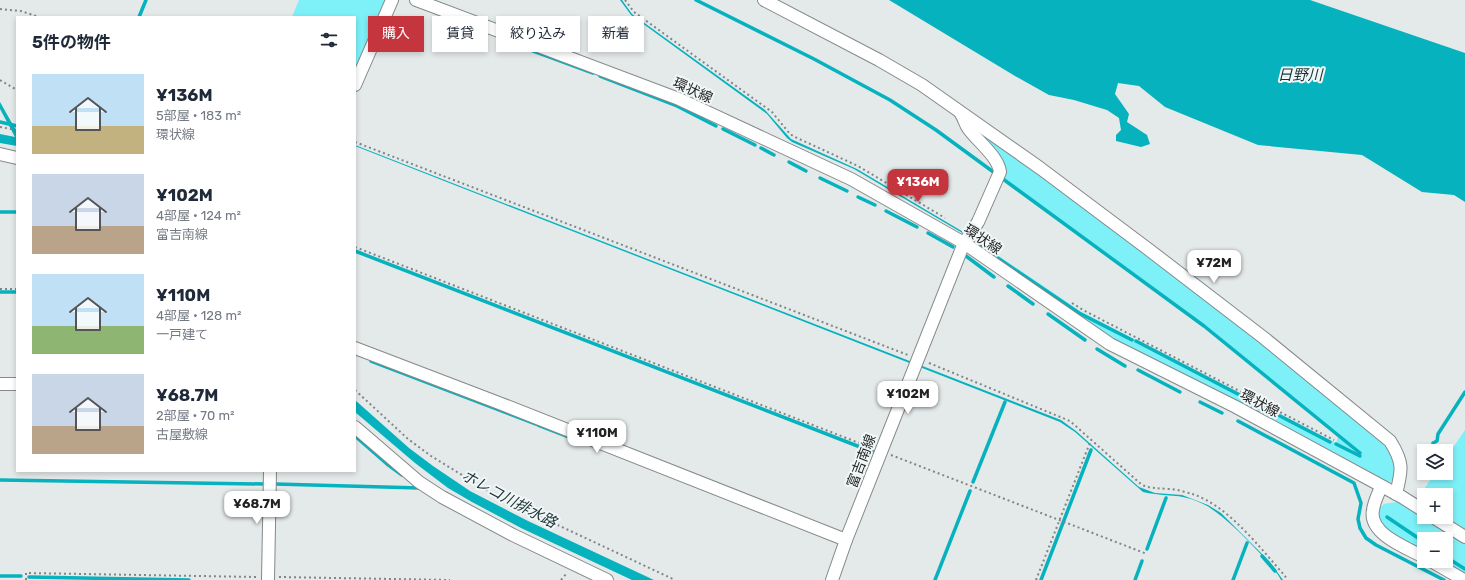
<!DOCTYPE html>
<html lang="ja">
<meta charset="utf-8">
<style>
body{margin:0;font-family:Rubik,"Noto Sans JP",sans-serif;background:#f6f6f7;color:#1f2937;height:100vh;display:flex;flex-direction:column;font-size:15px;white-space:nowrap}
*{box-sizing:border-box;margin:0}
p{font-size:13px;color:#747a83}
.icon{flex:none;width:22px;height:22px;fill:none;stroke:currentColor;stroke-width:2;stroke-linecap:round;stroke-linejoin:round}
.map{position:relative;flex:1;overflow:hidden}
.side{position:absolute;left:16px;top:16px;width:340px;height:456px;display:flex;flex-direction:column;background:#fff;border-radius:0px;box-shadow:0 2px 6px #0003}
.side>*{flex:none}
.hud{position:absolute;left:368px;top:16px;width:380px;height:36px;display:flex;gap:8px}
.buttons{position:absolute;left:1417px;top:444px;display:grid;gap:8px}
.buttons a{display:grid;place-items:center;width:36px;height:36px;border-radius:0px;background:#fff;box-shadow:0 2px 6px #0003;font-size:20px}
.price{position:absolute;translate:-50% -34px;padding:0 9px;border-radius:8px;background:#fff;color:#222;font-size:13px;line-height:26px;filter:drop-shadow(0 1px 2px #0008)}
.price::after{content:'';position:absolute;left:50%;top:24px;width:12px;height:9px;margin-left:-6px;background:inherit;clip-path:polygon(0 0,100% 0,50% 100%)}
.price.on{background:#c5353e;color:#fff}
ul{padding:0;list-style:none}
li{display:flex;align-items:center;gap:12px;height:100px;padding:0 16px}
li span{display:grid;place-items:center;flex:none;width:112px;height:80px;border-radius:0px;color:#555}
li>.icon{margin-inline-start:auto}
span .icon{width:48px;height:48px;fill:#fffc;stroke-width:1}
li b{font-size:17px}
h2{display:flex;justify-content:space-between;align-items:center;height:48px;padding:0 16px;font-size:17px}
.pill{padding:0 14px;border-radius:0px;background:#fff;box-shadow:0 2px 6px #0003;font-size:14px;line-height:36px}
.pill.on{background:#c5353e;color:#fff}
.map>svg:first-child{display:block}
.green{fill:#7df0f8}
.water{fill:#05b2bd}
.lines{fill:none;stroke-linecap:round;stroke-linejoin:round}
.stream{stroke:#05b2bd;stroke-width:3.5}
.minor-casing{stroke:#848989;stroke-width:14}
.path{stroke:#828586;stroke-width:2;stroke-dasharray:2 3;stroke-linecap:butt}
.minor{stroke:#fff;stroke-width:12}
.labels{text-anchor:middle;stroke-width:4;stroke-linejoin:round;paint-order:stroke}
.street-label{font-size:14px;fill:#1e1f20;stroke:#f1f6f7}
.water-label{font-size:15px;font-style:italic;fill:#1a3233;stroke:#f1f6f7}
</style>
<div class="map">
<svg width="1465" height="580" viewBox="0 0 1465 580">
<rect width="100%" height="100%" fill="#e4e9ea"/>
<g class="green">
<polygon points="299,0 385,0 355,70 355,17 292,17"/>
<polygon points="971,124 1198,292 1386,443 1397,465 1394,479 1389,483 1385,482 1374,475 1113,339 972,243 971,237 1080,311 1336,443 1338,437 1205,325 1001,176"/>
<polygon points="1465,430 1465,529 1446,516 1446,495 1424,495 1424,502 1418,498 1435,473 1446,473 1446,458"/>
<path d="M1396,502L1401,503L1465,542V575L1441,561H1446V539H1424V552C1412,545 1360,523 1384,504Z"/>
</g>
<g class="water">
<polygon points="620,0 622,0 632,14 765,110 791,139 857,169 965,233 964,234 854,169 792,142 787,138 767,114 631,15"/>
<polygon points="889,0 1310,0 1465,53 1465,202 1454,195 1422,192 1362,155 1258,145 1165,107 1139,86 1118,83 1115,94 1129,114 1127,122 1147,135 1150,144 1141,147 1116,141 1116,135 1121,130 1119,118 1107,110 1074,100 1049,95 1015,76"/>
<polygon points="0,102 17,132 17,146 0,143 0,134 15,137 0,109"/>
<path d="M355,145L1061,420L1076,431L1139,487L1155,493L1182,495L1208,505L1221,513L1270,562L1283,580H1281C1273,564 1229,520 1213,510C1207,505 1199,502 1191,499C1175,494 1159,496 1143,492L1075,432L1060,422L355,146Z"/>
<polygon points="355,400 409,448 433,466 470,491 528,521 654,580 632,580 521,528 472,502 448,488 415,463 355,412"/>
</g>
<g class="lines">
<g class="stream">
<polyline points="696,0 814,59 890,100 936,130 1204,326 1360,453"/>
<polyline points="139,17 146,0"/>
<polyline points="509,42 593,73"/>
<polyline points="600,76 675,105 716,126"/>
<polyline points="0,122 17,126"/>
<polyline points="723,129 755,145"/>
<polyline points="761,148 774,155"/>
<polyline points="789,162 806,171"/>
<polyline points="820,178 847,191"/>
<polyline points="858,197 875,205"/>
<polyline points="886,211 917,227"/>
<polyline points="0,212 17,212"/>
<polyline points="928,233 953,247"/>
<polyline points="974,242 1079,313 1132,340"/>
<polyline points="355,251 873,452"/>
<polyline points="966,256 994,277"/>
<polyline points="1008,286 1033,304"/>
<polyline points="0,292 17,292"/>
<polyline points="1048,314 1085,340"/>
<polyline points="1136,341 1330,442"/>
<polyline points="1097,349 1125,366"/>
<polyline points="371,361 536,424"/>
<polyline points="1138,370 1180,392"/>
<polyline points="1200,402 1222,413"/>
<polyline points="1238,421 1354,483 1361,503 1358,519 1360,528 1366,538 1376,545 1444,580"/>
<polyline points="538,425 582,442"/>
<polyline points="355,436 387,464 402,475"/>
<polyline points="1433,443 1437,441 1438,434 1465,392"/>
<polyline points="1336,444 1360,456"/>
<polyline points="0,480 264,484"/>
<polyline points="973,482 1005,402"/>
<polyline points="275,484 420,488"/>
<polyline points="1387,517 1424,542"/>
<polyline points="1147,549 1166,498"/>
<polyline points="1262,556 1275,571"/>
<polyline points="1446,557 1465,569"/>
<polyline points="0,576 21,576"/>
<polyline points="29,577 189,580"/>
<polyline points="935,580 970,491"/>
<polyline points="1041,580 1091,450"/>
<polyline points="1135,580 1142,561"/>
<polyline points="1233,580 1247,543"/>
</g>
<defs>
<g id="minor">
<polyline points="416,0 679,99 851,179 964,243 1110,344 1236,407 1402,497 1424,511"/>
<path d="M764,0L879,60L922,85L1040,168L1148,249L1264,338L1390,441C1404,463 1402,470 1396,494"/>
<polyline points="355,85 392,0"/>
<polyline points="0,154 17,158"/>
<polyline points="355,348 499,403 846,540"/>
<polyline points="0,384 17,384"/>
<polyline points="355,427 419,482 442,497 513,535 607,580"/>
<path d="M1381,487C1378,494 1374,502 1373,510C1368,534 1407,548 1424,557"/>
<polyline points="1433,517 1465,537"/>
<polyline points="1431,561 1464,580"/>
<polyline points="268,580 270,471"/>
<path d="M832,580L846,540L964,243L978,222L1000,172C998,156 977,141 968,128C965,124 964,118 961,114"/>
</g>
</defs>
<use href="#minor" class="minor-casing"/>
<g class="path">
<polyline points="625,0 634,12 772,112 790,134 795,137 858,166 945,218"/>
<polyline points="0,9 21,11 39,17"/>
<polyline points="0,80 17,90"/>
<polyline points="0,127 17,130"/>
<polyline points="355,142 908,355"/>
<polyline points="355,247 872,448"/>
<polyline points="0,289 17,289"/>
<polyline points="1072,303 1083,310 1334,440"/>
<path d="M929,363L1070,421L1142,485C1152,489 1159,488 1169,489C1176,489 1185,492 1192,494C1228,505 1261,549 1285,576L1287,580"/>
<polyline points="355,390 408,439 431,456 498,497 675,580"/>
<polyline points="891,455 1147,554"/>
<polyline points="279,577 450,580"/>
<polyline points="26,580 26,573 257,577"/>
<polyline points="561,580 567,573"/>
<polyline points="1036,580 1091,440"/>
</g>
<use href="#minor" class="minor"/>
</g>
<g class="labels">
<g class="street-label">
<text transform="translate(693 90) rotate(24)" y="5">環状線</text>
<text transform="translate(983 239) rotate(34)" y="5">環状線</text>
<text transform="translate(1260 403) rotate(28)" y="5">環状線</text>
<text transform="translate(861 461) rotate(-69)" y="5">富吉南線</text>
</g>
<g class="water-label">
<text x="1300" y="80">日野川</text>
<text transform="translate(509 499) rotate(28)" y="5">ホレコ川排水路</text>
</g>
</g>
</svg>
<div class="buttons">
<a><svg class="icon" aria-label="layers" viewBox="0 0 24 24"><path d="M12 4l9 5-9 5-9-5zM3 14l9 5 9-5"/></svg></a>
<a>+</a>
<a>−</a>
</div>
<b class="price on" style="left:918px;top:203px">¥136M</b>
<b class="price" style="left:1214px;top:284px">¥72M</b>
<b class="price" style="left:908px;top:415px">¥102M</b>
<b class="price" style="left:597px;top:454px">¥110M</b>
<b class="price" style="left:257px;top:525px">¥68.7M</b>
<div class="hud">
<a class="pill on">購入</a>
<a class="pill">賃貸</a>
<a class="pill">絞り込み</a>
<a class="pill">新着</a>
</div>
<section class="side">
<h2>5件の物件<svg class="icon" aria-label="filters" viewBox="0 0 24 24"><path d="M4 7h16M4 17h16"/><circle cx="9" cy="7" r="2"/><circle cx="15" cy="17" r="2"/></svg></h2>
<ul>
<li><span style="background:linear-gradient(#bfe0f5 65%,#c2b280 0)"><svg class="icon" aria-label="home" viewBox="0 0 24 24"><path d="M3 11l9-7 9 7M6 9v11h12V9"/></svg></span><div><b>¥136M</b><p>5部屋 · 183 m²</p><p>環状線</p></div></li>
<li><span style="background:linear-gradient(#c9d6e8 65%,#b9a48a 0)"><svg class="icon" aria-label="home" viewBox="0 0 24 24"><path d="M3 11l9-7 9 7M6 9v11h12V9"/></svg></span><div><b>¥102M</b><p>4部屋 · 124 m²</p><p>富吉南線</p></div></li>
<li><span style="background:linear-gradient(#bfe0f5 65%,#8fb573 0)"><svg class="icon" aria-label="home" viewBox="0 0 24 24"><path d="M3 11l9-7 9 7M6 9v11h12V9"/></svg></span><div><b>¥110M</b><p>4部屋 · 128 m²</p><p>一戸建て</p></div></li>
<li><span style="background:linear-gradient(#c9d6e8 65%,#b9a48a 0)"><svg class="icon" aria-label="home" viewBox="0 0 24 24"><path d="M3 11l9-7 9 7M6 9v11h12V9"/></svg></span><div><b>¥68.7M</b><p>2部屋 · 70 m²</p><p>古屋敷線</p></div></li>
</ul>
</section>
</div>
